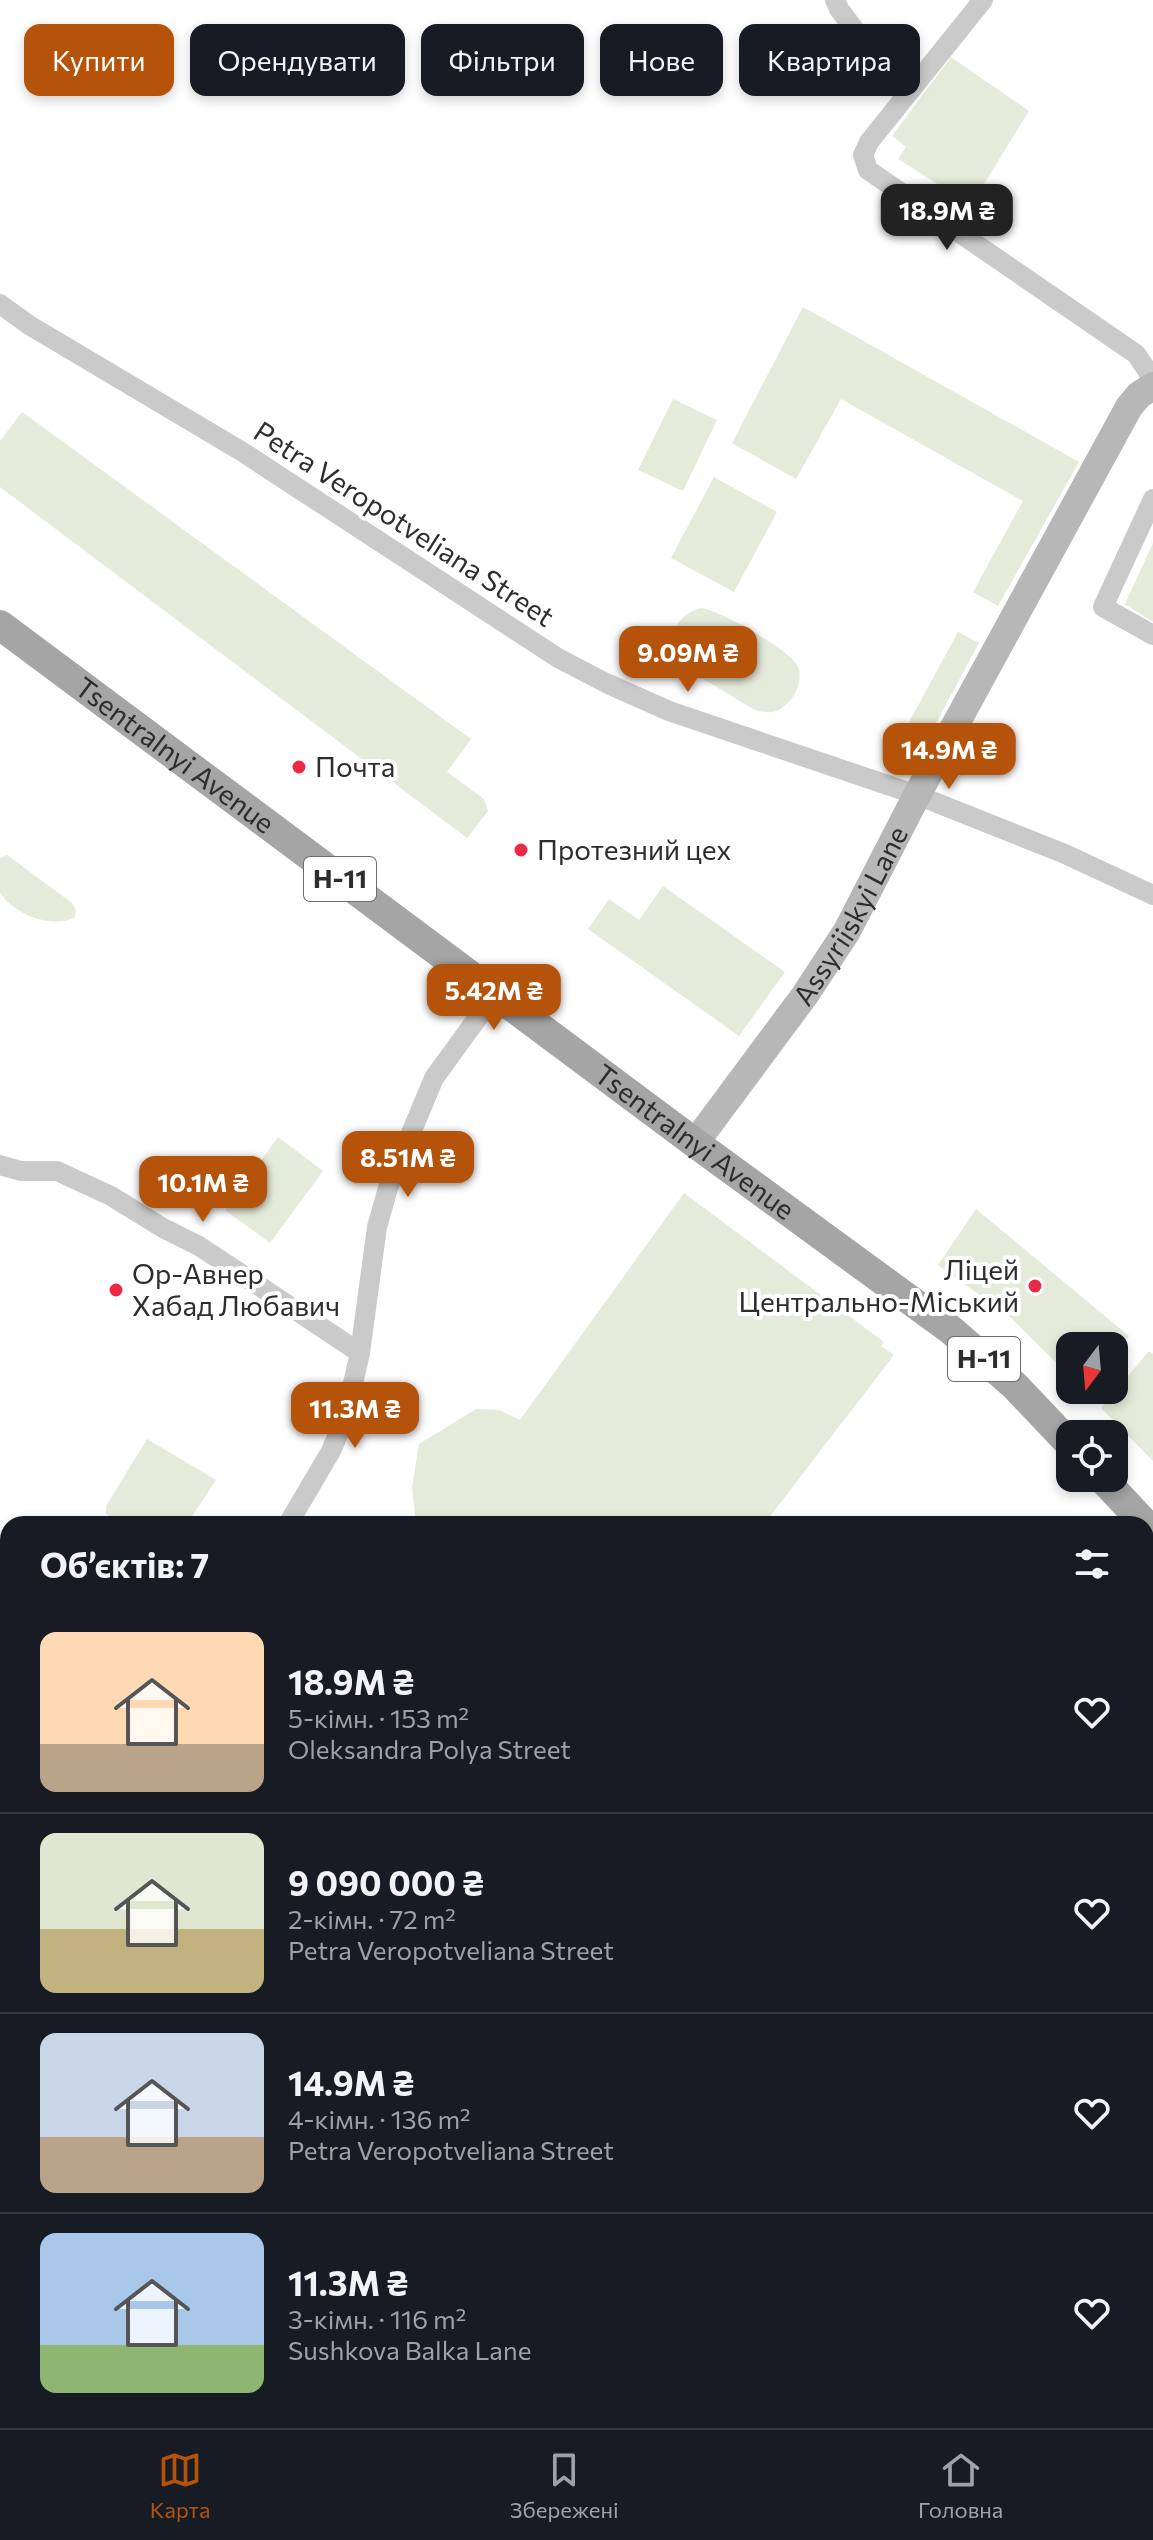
<!DOCTYPE html>
<html lang="uk">
<meta charset="utf-8">
<style>
body{margin:0;font-family:Commissioner,sans-serif;background:#20242c;color:#f1f3f6;height:100vh;display:flex;flex-direction:column;font-size:30px;white-space:nowrap}
*{box-sizing:border-box;margin:0}
p{font-size:26px;color:#9ea1a6}
.icon{flex:none;width:44px;height:44px;fill:none;stroke:currentColor;stroke-width:2;stroke-linecap:round;stroke-linejoin:round}
.map{position:relative;flex:1;overflow:hidden}
.sheet{position:absolute;left:0px;top:1516px;width:1154px;height:912px;display:flex;flex-direction:column;background:#171b24;border-radius:24px 24px 0 0;box-shadow:0 4px 12px #0003}
.sheet>*{flex:none}
.guide{position:absolute;left:24px;top:24px;width:1106px;height:72px;display:flex;gap:16px}
.needle{width:52px;rotate:196deg}
.fabs{position:absolute;left:1056px;top:1332px;display:grid;gap:16px}
.fabs a{display:grid;place-items:center;width:72px;height:72px;border-radius:16px;background:#171b24;box-shadow:0 4px 12px #0003;font-size:40px}
.price{position:absolute;translate:-50% -68px;padding:0 18px;border-radius:16px;background:#b45309;color:#fff;font-size:26px;line-height:52px;filter:drop-shadow(0 2px 4px #0008)}
.price::after{content:'';position:absolute;left:50%;top:48px;width:24px;height:18px;margin-left:-12px;background:inherit;clip-path:polygon(0 0,100% 0,50% 100%)}
.price.selected{background:#222;color:#fff}
ul{padding:0;list-style:none}
li{display:flex;align-items:center;gap:24px;height:200px;padding:0 40px}
li+li{border-top:2px solid #363941}
li span{display:grid;place-items:center;flex:none;width:224px;height:160px;border-radius:16px;color:#555}
li>.icon{margin-inline-start:auto}
span .icon{width:96px;height:96px;fill:#fffc;stroke-width:1}
li b{font-size:34px}
h2{display:flex;justify-content:space-between;align-items:center;height:96px;padding:0 40px;font-size:34px}
.chip{padding:0 28px;border-radius:16px;background:#171b24;box-shadow:0 4px 12px #0003;font-size:28px;line-height:72px}
.chip.selected{background:#b45309;color:#fff}
.dock{display:flex;justify-content:space-around;align-items:center;height:112px;border-top:2px solid #363941;background:#171b24;font-size:22px;color:#9ea1a6}
.dock a{display:grid;justify-items:center;gap:4px}
.dock .selected{color:#b45309}
.map>svg:first-child{display:block}
.green{fill:#e5ebda}
.lines{fill:none;stroke-linecap:round;stroke-linejoin:round}
.street{stroke:#cacaca;stroke-width:20}
.secondary{stroke:#b7b7b7;stroke-width:28}
.primary{stroke:#a5a5a5;stroke-width:30}
.poi-dot{fill:#eb2947;stroke:#fff;stroke-width:3}
.labels{text-anchor:middle;stroke-width:8;stroke-linejoin:round;paint-order:stroke}
.shield{fill:#fff;stroke:#6c6c6c;stroke-width:2}
.shield-label{font-size:26px;font-weight:bold;fill:#2d2d2d}
.street-label{font-size:28px;fill:#2d2d2d;stroke:#fff}
.poi-label{font-size:28px;fill:#2d2d2d;stroke:#fff;text-anchor:start}
</style>
<div class="map">
<svg width="1153" height="2428" viewBox="0 0 1153 2428">
<rect width="100%" height="100%" fill="#fff"/>
<g class="green">
<polygon points="951,57 1029,111 971,205 898,159 906,147 892,136"/>
<polygon points="803,307 1079,462 998,606 973,592 1023,501 841,399 796,479 732,443"/>
<polygon points="673,399 717,420 683,491 638,470"/>
<polygon points="22,412 471,739 447,772 484,799 488,811 467,838 0,487 0,441"/>
<polygon points="714,477 777,512 734,592 671,558"/>
<polygon points="1153,543 1153,622 1125,604"/>
<path d="M702,608C720,611 791,650 798,667C805,684 789,709 772,712C765,713 759,711 753,709L680,665C662,643 675,614 702,608Z"/>
<polygon points="958,632 979,643 922,749 901,737"/>
<path d="M7,855L72,903L76,910L75,917C53,930 11,913 0,892V858Z"/>
<polygon points="663,886 785,972 739,1036 588,929 609,899 639,920"/>
<polygon points="278,1137 323,1171 270,1243 225,1210"/>
<polygon points="684,1193 884,1342 881,1346 894,1355 764,1524 416,1524 412,1487 419,1444 476,1409 499,1410 520,1420"/>
<polygon points="976,1209 1129,1336 1114,1357 1114,1346 1070,1346 1070,1376 1010,1317 938,1265"/>
<polygon points="1149,1351 1153,1354 1153,1461 1101,1408"/>
<polygon points="147,1439 216,1480 187,1524 123,1524 106,1514 106,1506"/>
<polygon points="8,1704 8,1835 0,1830 0,1716"/>
</g>
<g class="lines">
<g class="street">
<polyline points="835,0 839,9 904,95"/>
<polyline points="983,0 869,142 863,155 868,170 1136,354 1153,379"/>
<polyline points="0,304 29,325 241,451 558,658 606,683 669,711 917,795 1065,854 1153,895"/>
<polyline points="1153,499 1103,607 1153,635"/>
<polyline points="0,1165 21,1171 57,1171 111,1196 163,1228 199,1246 360,1353"/>
<polyline points="288,1524 331,1451 345,1418 360,1353 377,1227 388,1188 434,1078 495,994"/>
<polyline points="1146,2092 1153,2086"/>
</g>
<g class="secondary">
<path id="s1" d="M695,1143L805,995L847,931L917,795L1129,407L1139,395L1153,386"/>
<polyline points="0,1651 8,1656"/>
<polyline points="1075,2420 1094,2428"/>
</g>
<g class="primary">
<path id="s2" d="M0,625L695,1143L951,1330L1015,1386L1070,1444"/>
<polyline points="1102,1478 1145,1524"/>
</g>
</g>
<g class="poi-dot">
<circle cx="299" cy="767" r="8"/>
<circle cx="521" cy="850" r="8"/>
<circle cx="1035" cy="1286" r="8"/>
<circle cx="116" cy="1290" r="8"/>
</g>
<g class="labels">
<g class="shield">
<rect x="304" y="857" width="72" height="44" rx="6"/>
<rect x="948" y="1337" width="72" height="44" rx="6"/>
</g>
<g class="shield-label">
<text x="340" y="888">Н-11</text>
<text x="984" y="1368">Н-11</text>
</g>
<g class="street-label">
<text transform="translate(404 524) rotate(33)" y="10">Petra Veropotveliana Street</text>
<text dy="10" stroke="none"><textPath href="#s2" startOffset="218">Tsentralnyi Avenue</textPath></text>
<text dy="10" stroke="none"><textPath href="#s1" startOffset="276">Assyriiskyi Lane</textPath></text>
<text dy="10" stroke="none"><textPath href="#s2" startOffset="866">Tsentralnyi Avenue</textPath></text>
</g>
<g class="poi-label">
<text x="315" y="777">Почта</text>
<text x="537" y="860">Протезний цех</text>
<text x="1019" y="1280" text-anchor="end">Ліцей<tspan x="1019" dy="32">Центрально-Міський</tspan></text>
<text x="132" y="1284">Ор-Авнер<tspan x="132" dy="32">Хабад Любавич</tspan></text>
</g>
</g>
</svg>
<div class="fabs">
<a><svg class="needle" viewBox="-14 -14 28 28"><path d="M0-13l5 13h-10z" fill="#e53935"/><path d="M0 13l5-13h-10z" fill="#9ea1a6"/></svg></a>
<a><svg class="icon" aria-label="locate" viewBox="0 0 24 24"><circle cx="12" cy="12" r="6"/><path d="M12 2v4M12 18v4M2 12h4M18 12h4"/></svg></a>
</div>
<b class="price selected" style="left:947px;top:252px">18.9M ₴</b>
<b class="price" style="left:688px;top:694px">9.09M ₴</b>
<b class="price" style="left:949px;top:791px">14.9M ₴</b>
<b class="price" style="left:494px;top:1032px">5.42M ₴</b>
<b class="price" style="left:408px;top:1199px">8.51M ₴</b>
<b class="price" style="left:203px;top:1224px">10.1M ₴</b>
<b class="price" style="left:355px;top:1450px">11.3M ₴</b>
<div class="guide">
<a class="chip selected">Купити</a>
<a class="chip">Орендувати</a>
<a class="chip">Фільтри</a>
<a class="chip">Нове</a>
<a class="chip">Квартира</a>
</div>
<section class="sheet">
<h2>Об’єктів: 7<svg class="icon" aria-label="filters" viewBox="0 0 24 24"><path d="M4 7h16M4 17h16"/><circle cx="9" cy="7" r="2"/><circle cx="15" cy="17" r="2"/></svg></h2>
<ul>
<li><span style="background:linear-gradient(#ffd9b3 70%,#b9a48a 0)"><svg class="icon" aria-label="home" viewBox="0 0 24 24"><path d="M3 11l9-7 9 7M6 9v11h12V9"/></svg></span><div><b>18.9M ₴</b><p>5-кімн. · 153 m²</p><p>Oleksandra Polya Street</p></div><svg class="icon" aria-label="heart" viewBox="0 0 24 24"><path d="M12 20l-8-8c-3-5 5-10 8-4 3-6 11-1 8 4z"/></svg></li>
<li><span style="background:linear-gradient(#dfe7d0 60%,#c2b280 0)"><svg class="icon" aria-label="home" viewBox="0 0 24 24"><path d="M3 11l9-7 9 7M6 9v11h12V9"/></svg></span><div><b>9 090 000 ₴</b><p>2-кімн. · 72 m²</p><p>Petra Veropotveliana Street</p></div><svg class="icon" aria-label="heart" viewBox="0 0 24 24"><path d="M12 20l-8-8c-3-5 5-10 8-4 3-6 11-1 8 4z"/></svg></li>
<li><span style="background:linear-gradient(#c9d6e8 65%,#b9a48a 0)"><svg class="icon" aria-label="home" viewBox="0 0 24 24"><path d="M3 11l9-7 9 7M6 9v11h12V9"/></svg></span><div><b>14.9M ₴</b><p>4-кімн. · 136 m²</p><p>Petra Veropotveliana Street</p></div><svg class="icon" aria-label="heart" viewBox="0 0 24 24"><path d="M12 20l-8-8c-3-5 5-10 8-4 3-6 11-1 8 4z"/></svg></li>
<li><span style="background:linear-gradient(#a9c7e8 70%,#8fb573 0)"><svg class="icon" aria-label="home" viewBox="0 0 24 24"><path d="M3 11l9-7 9 7M6 9v11h12V9"/></svg></span><div><b>11.3M ₴</b><p>3-кімн. · 116 m²</p><p>Sushkova Balka Lane</p></div><svg class="icon" aria-label="heart" viewBox="0 0 24 24"><path d="M12 20l-8-8c-3-5 5-10 8-4 3-6 11-1 8 4z"/></svg></li>
</ul>
</section>
</div>
<nav class="dock">
<a class="selected"><svg class="icon" aria-label="map" viewBox="0 0 24 24"><path d="M3 6l6-2 6 2 6-2v14l-6 2-6-2-6 2zM9 4v14M15 6v14"/></svg>Карта</a>
<a><svg class="icon" aria-label="saved" viewBox="0 0 24 24"><path d="M7 4h10v16l-5-4-5 4z"/></svg>Збережені</a>
<a><svg class="icon" aria-label="home" viewBox="0 0 24 24"><path d="M3 11l9-7 9 7M6 9v11h12V9"/></svg>Головна</a>
</nav>
